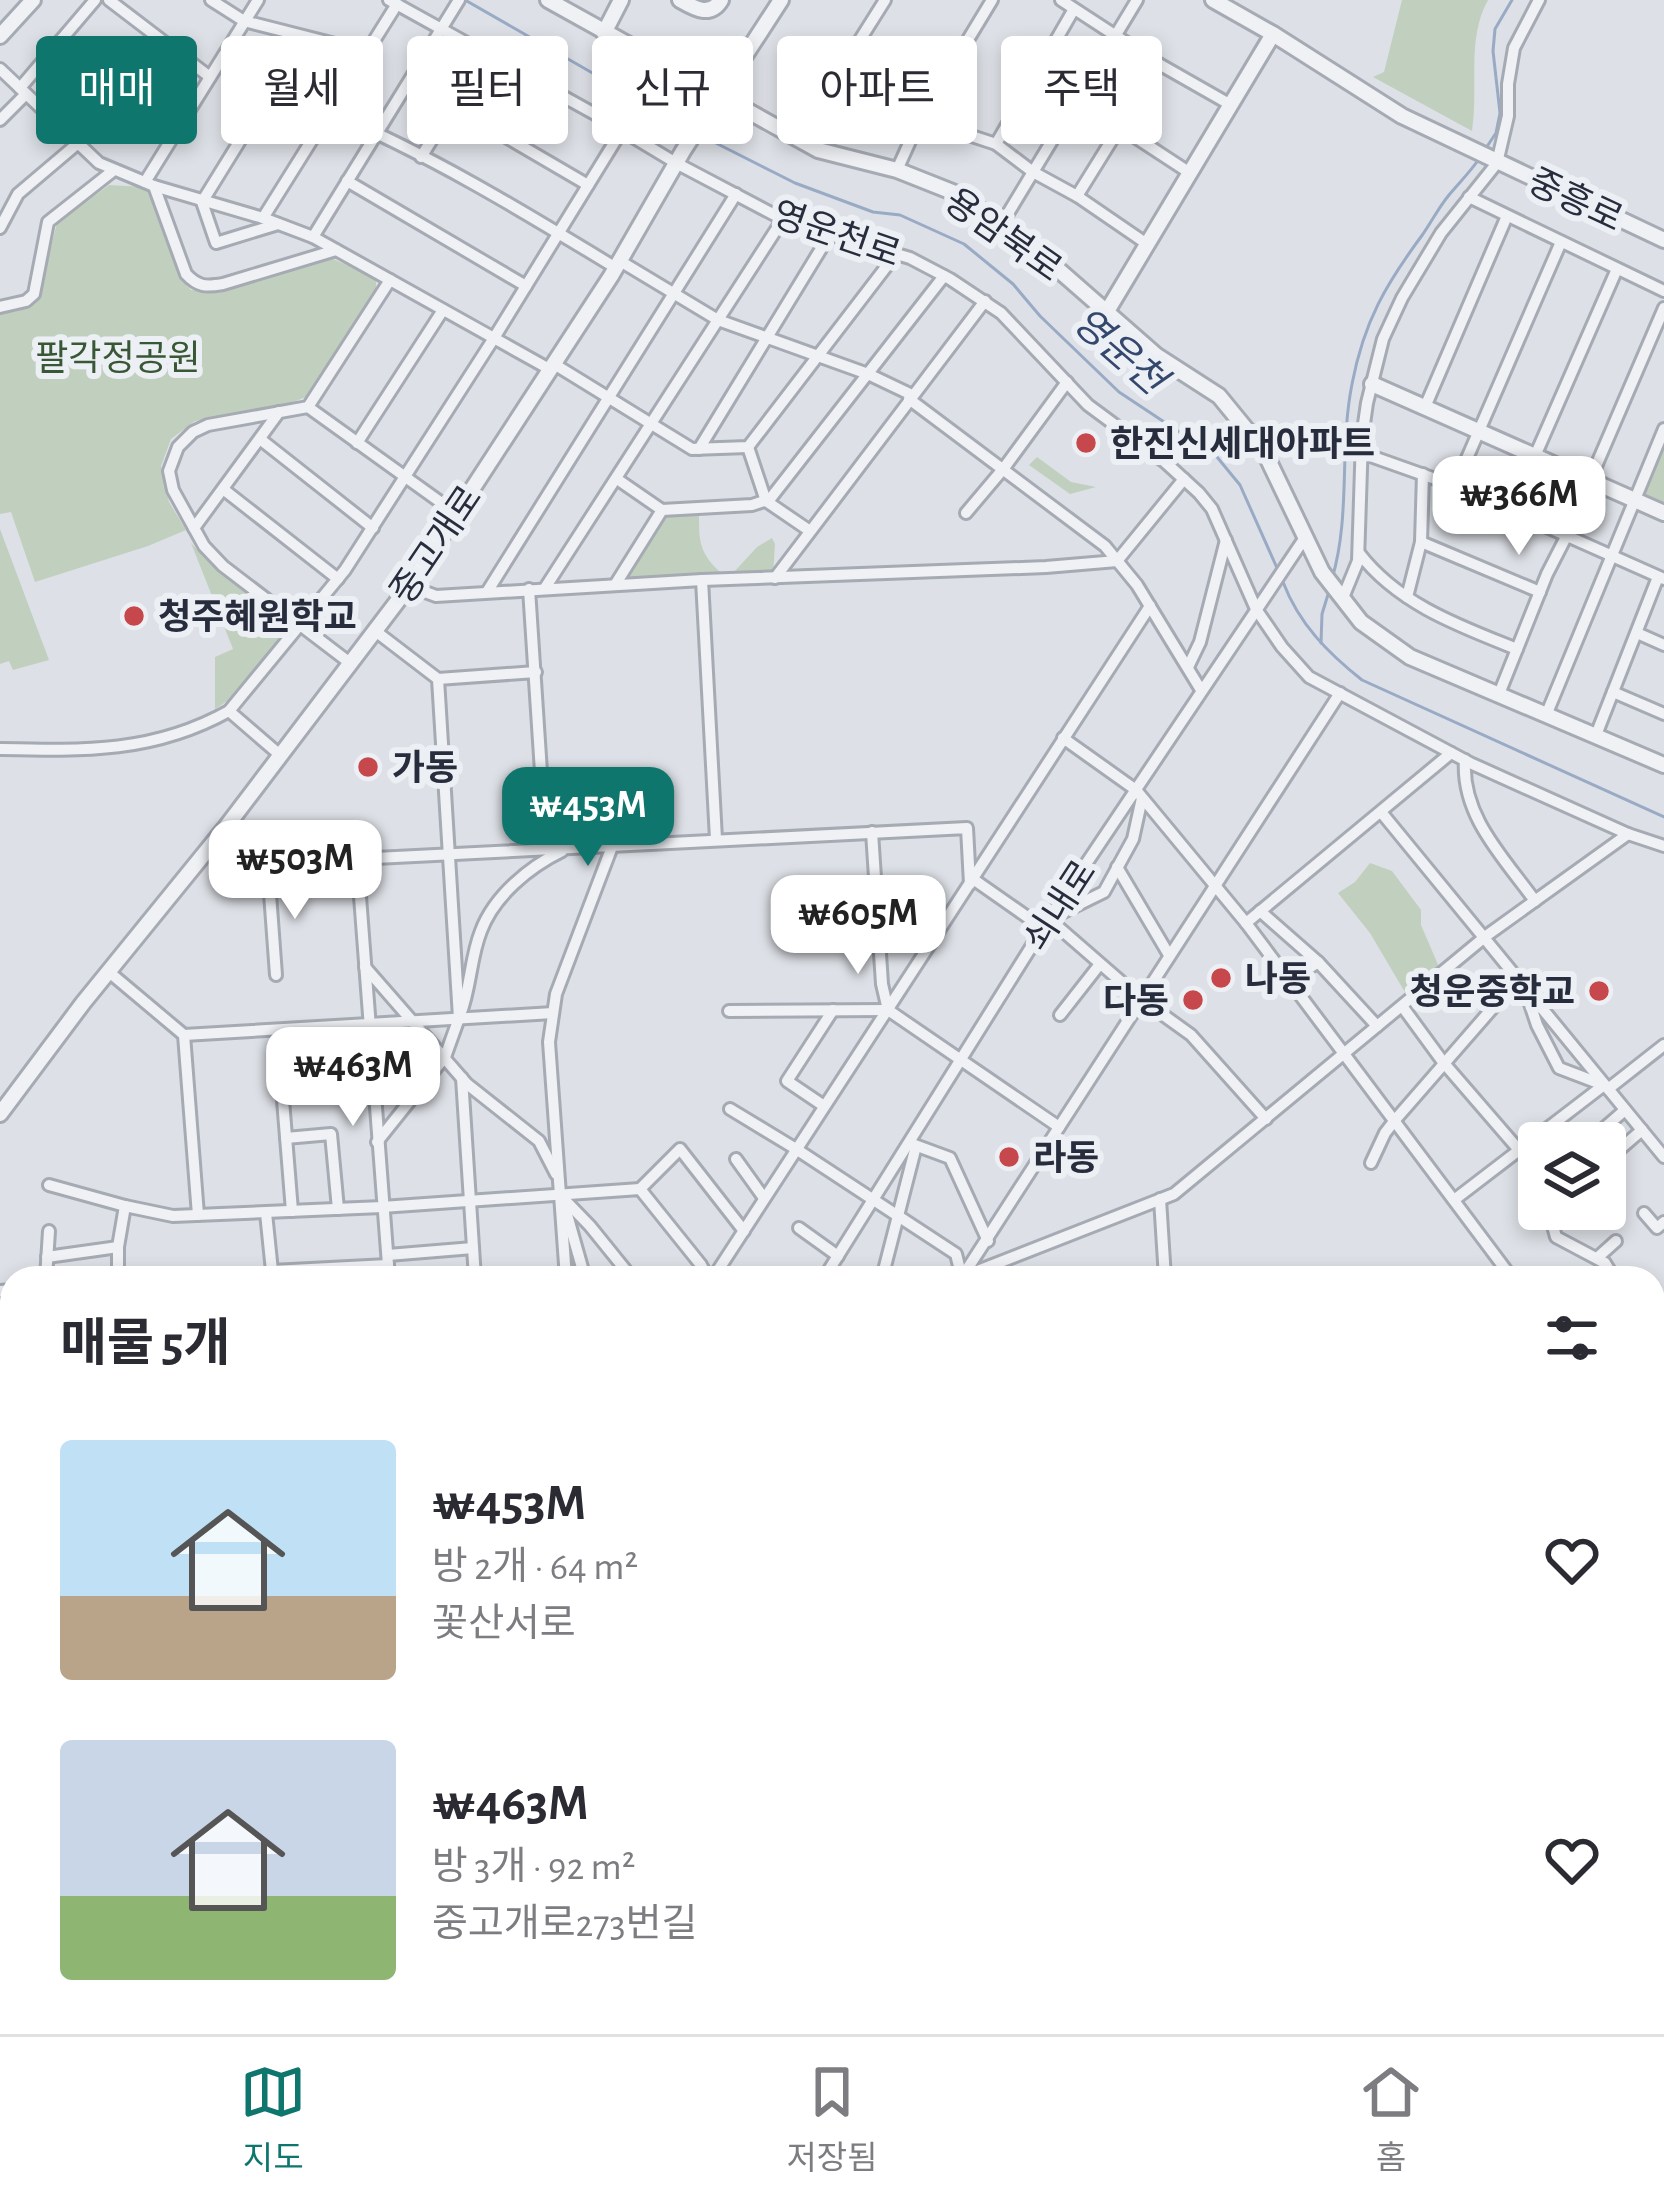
<!DOCTYPE html>
<html lang="ko">
<meta charset="utf-8">
<style>
body{margin:0;font-family:"Alegreya Sans","Noto Sans KR",sans-serif;background:#f7f7f7;color:#2b2b33;height:100vh;display:flex;flex-direction:column;font-size:45px;white-space:nowrap}
*{box-sizing:border-box;margin:0}
p{font-size:39px;color:#7c7c81}
.icon{flex:none;width:66px;height:66px;fill:none;stroke:currentColor;stroke-width:2;stroke-linecap:round;stroke-linejoin:round}
.map{position:relative;flex:1;overflow:hidden}
.sheet{position:absolute;left:0px;top:1266px;width:1665px;height:768px;display:flex;flex-direction:column;background:#fff;border-radius:36px 36px 0 0;box-shadow:0 6px 18px #0003}
.sheet>*{flex:none}
.guide{position:absolute;left:36px;top:36px;width:1593px;height:108px;display:flex;gap:24px}
.tools{position:absolute;left:1518px;top:1122px;display:grid;gap:24px}
.tools a{display:grid;place-items:center;width:108px;height:108px;border-radius:12px;background:#fff;box-shadow:0 6px 18px #0003;font-size:60px}
.price{position:absolute;translate:-50% -102px;padding:0 27px;border-radius:24px;background:#fff;color:#222;font-size:39px;line-height:78px;filter:drop-shadow(0 3px 6px #0008)}
.price::after{content:'';position:absolute;left:50%;top:72px;width:36px;height:27px;margin-left:-18px;background:inherit;clip-path:polygon(0 0,100% 0,50% 100%)}
.price.current{background:#0f766e;color:#fff}
ul{padding:0;list-style:none}
li{display:flex;align-items:center;gap:36px;height:300px;padding:0 60px}
li span{display:grid;place-items:center;flex:none;width:336px;height:240px;border-radius:12px;color:#555}
li>.icon{margin-inline-start:auto}
span .icon{width:144px;height:144px;fill:#fffc;stroke-width:1}
li b{font-size:51px}
h2{display:flex;justify-content:space-between;align-items:center;height:144px;padding:0 60px;font-size:51px}
.pill{padding:0 42px;border-radius:12px;background:#fff;box-shadow:0 6px 18px #0003;font-size:42px;line-height:108px}
.pill.current{background:#0f766e;color:#fff}
.tab-bar{display:flex;justify-content:space-around;align-items:center;height:168px;border-top:3px solid #e1e1e2;background:#fff;font-size:33px;color:#7c7c81}
.tab-bar a{display:grid;justify-items:center;gap:6px}
.tab-bar .current{color:#0f766e}
.map>svg:first-child{display:block}
.green{fill:#c1d0be}
.lines{fill:none;stroke-linecap:round;stroke-linejoin:round}
.stream{stroke:#99aac5;stroke-width:3}
.minor-casing{stroke:#a6aab3;stroke-width:16}
.tertiary-casing{stroke:#a6aab3;stroke-width:20}
.minor{stroke:#eff1f5;stroke-width:10}
.tertiary{stroke:#eff1f5;stroke-width:14}
.poi-dot{fill:#c6474c;stroke:#eceff4;stroke-width:4.5}
.labels{text-anchor:middle;stroke-width:12;stroke-linejoin:round;paint-order:stroke}
.street-label{font-size:36px;fill:#272d3c;stroke:#eceff4}
.park-label{font-size:36px;fill:#385735;stroke:#eceff4}
.poi-label{font-size:36px;font-weight:bold;fill:#272d3c;stroke:#eceff4;text-anchor:start}
.water-label{font-size:39px;font-style:italic;fill:#34476d;stroke:#eceff4}
</style>
<div class="map">
<svg width="1664" height="2034" viewBox="0 0 1664 2034">
<rect width="100%" height="100%" fill="#dde0e6"/>
<g class="green">
<path d="M1402,0H1488C1466,39 1479,88 1472,131L1373,77L1384,72Z"/>
<polygon points="109,185 144,187 152,193 182,280 191,290 218,293 331,258 376,278 376,290 306,397 283,406 195,421 171,439 161,466 169,502 186,530 148,546 35,582 11,512 0,514 0,311 14,312 37,302 57,223"/>
<polygon points="1663,446 1664,446 1664,503 1643,494"/>
<polygon points="1037,457 1071,482 1096,487 1070,494 1029,465"/>
<path d="M699,510C699,540 698,552 721,573L734,572L757,547L772,538L775,544L773,576L617,584L663,511Z"/>
<polygon points="0,529 49,660 13,670 9,661 0,664"/>
<polygon points="191,543 203,556 281,620 283,634 235,696 215,709 215,657 233,649"/>
<polygon points="1370,863 1392,871 1421,910 1421,925 1439,967 1406,994 1370,933 1338,893 1355,882"/>
</g>
<g class="lines">
<g class="stream">
<polyline points="465,0 692,130"/>
<polyline points="700,135 795,183 873,212 900,215 964,244 1013,284 1040,316 1119,392 1217,457 1240,485 1277,568"/>
<polyline points="1484,151 1496,133 1500,113 1493,51 1495,29 1512,0"/>
<path d="M1332,579C1351,515 1339,449 1352,384C1364,321 1386,284 1423,234C1432,221 1439,207 1449,195C1459,183 1470,172 1479,159"/>
<path d="M1283,582C1299,624 1328,653 1362,680L1664,817"/>
<polyline points="1321,643 1322,614 1330,588"/>
</g>
<defs>
<g id="minor">
<polyline points="109,0 210,77"/>
<polyline points="211,0 244,21 335,44 364,56"/>
<polyline points="389,0 593,113 676,163 788,222 910,258 950,279 1001,313 1088,405 1165,462 1199,493 1212,509 1256,609 1282,647 1309,677 1470,763 1628,834 1664,846"/>
<polyline points="885,0 841,70 848,82 920,119 996,144 1033,172 1077,196 1147,244"/>
<polyline points="1061,0 1159,64 1231,105"/>
<polyline points="61,40 177,130"/>
<polyline points="0,69 99,163 154,186 263,218 313,237 551,370"/>
<polyline points="1032,82 1070,109"/>
<polyline points="20,88 95,0"/>
<polyline points="1077,99 1190,173"/>
<polyline points="453,106 588,185"/>
<path d="M329,112C429,154 524,212 616,268"/>
<polyline points="0,120 26,94"/>
<polyline points="996,144 1074,9"/>
<polyline points="421,157 486,53"/>
<polyline points="897,170 920,119 992,0"/>
<polyline points="347,181 526,286"/>
<polyline points="145,182 258,0"/>
<path d="M154,186L186,274C198,287 206,287 223,284L336,250"/>
<polyline points="1077,196 1159,64"/>
<polyline points="1469,197 1664,291"/>
<polyline points="263,218 397,4"/>
<polyline points="278,224 216,243 202,202 304,37"/>
<polyline points="1001,225 1137,0"/>
<polyline points="0,228 18,194 77,144"/>
<polyline points="313,237 459,0"/>
<polyline points="620,261 718,320 868,374 912,395"/>
<polyline points="0,307 26,301 34,294 48,222 114,170"/>
<polyline points="554,364 692,449 748,447 896,254"/>
<polyline points="909,399 1105,546 1137,585 1201,690"/>
<polyline points="308,407 457,514"/>
<polyline points="1425,407 1507,216"/>
<polyline points="260,439 373,528"/>
<polyline points="357,443 443,310"/>
<polyline points="748,447 766,501 810,531"/>
<polyline points="699,449 830,234"/>
<polyline points="1362,453 1455,486 1664,579"/>
<polyline points="1535,456 1617,269"/>
<polyline points="617,479 662,510 752,505 770,499 944,276"/>
<polyline points="1590,480 1664,308"/>
<polyline points="1455,486 1561,242"/>
<polyline points="223,489 338,579"/>
<polyline points="966,513 1004,468 1067,382"/>
<polyline points="194,528 279,412"/>
<polyline points="1421,542 1540,592"/>
<path d="M1359,553C1398,604 1459,626 1517,649"/>
<polyline points="775,578 985,301"/>
<polyline points="702,580 716,839"/>
<polyline points="615,585 662,510"/>
<polyline points="409,586 436,596 702,580 1046,567 1117,561 1184,479"/>
<polyline points="545,588 783,219"/>
<polyline points="529,589 546,848"/>
<polyline points="487,592 736,194"/>
<polyline points="1407,597 1421,542 1423,474"/>
<polyline points="1342,600 1358,561 1362,438 1367,403 1383,339 1402,298 1441,233 1497,163 1508,116 1508,84 1514,48 1539,0"/>
<polyline points="374,630 438,679 459,1018 445,1057 377,1142"/>
<polyline points="1637,633 1664,645"/>
<polyline points="350,663 223,566 204,546 173,490 169,471 178,447 193,432 208,425 308,407 390,280"/>
<polyline points="1188,667 1200,642 1226,540"/>
<polyline points="438,679 536,672"/>
<polyline points="1613,692 1664,714"/>
<polyline points="1499,694 1547,574 1566,537"/>
<polyline points="229,711 280,755"/>
<polyline points="1547,713 1664,429"/>
<polyline points="1596,735 1658,577"/>
<polyline points="1063,738 1136,790 1246,923 1512,1278"/>
<path d="M0,749C83,751 154,753 229,711L345,570L494,338L622,130"/>
<path d="M1465,760C1461,816 1504,858 1535,901"/>
<polyline points="1142,798 1133,839 1104,892 1049,919 1141,999 1191,1035 1266,1119"/>
<polyline points="1381,812 1664,1157"/>
<polyline points="226,827 261,856 276,863 967,828 970,884"/>
<polyline points="872,832 882,984 888,1010 1059,1127"/>
<polyline points="357,857 389,1278"/>
<polyline points="1117,867 1169,955"/>
<polyline points="973,879 1043,928"/>
<polyline points="1260,911 1318,962 1377,1026"/>
<polyline points="1246,923 1451,753"/>
<polyline points="365,967 467,1084 539,1141 556,1174"/>
<polyline points="109,972 184,1035 198,1215"/>
<polyline points="276,975 269,880 276,863"/>
<polyline points="1290,981 1318,962"/>
<polyline points="1527,995 1537,1025 1559,1068 1601,1084"/>
<polyline points="1402,1006 1443,1062 1519,1150"/>
<polyline points="729,1011 888,1010"/>
<path d="M460,1015C471,988 470,958 481,931C494,896 529,867 562,851"/>
<polyline points="1060,1015 1100,964"/>
<polyline points="184,1035 553,1013"/>
<polyline points="462,1078 475,1278"/>
<polyline points="1608,1089 1664,1045"/>
<polyline points="283,1100 292,1211"/>
<polyline points="824,1106 787,1081 833,1010"/>
<polyline points="730,1109 796,1149 956,1254 962,1278"/>
<polyline points="286,1138 331,1134 338,1209"/>
<polyline points="1587,1143 1625,1110"/>
<polyline points="912,1144 950,1158 988,1241"/>
<polyline points="736,1159 764,1198"/>
<polyline points="1605,1162 1642,1130"/>
<polyline points="1371,1163 1385,1133 1395,1120 1517,980"/>
<polyline points="49,1185 125,1206 173,1216 382,1207 640,1189 701,1265 708,1278"/>
<polyline points="640,1189 680,1149 744,1231"/>
<polyline points="561,1196 590,1226 632,1278"/>
<polyline points="1160,1199 1165,1278"/>
<polyline points="1454,1200 1604,1085"/>
<polyline points="1605,1200 1611,1206"/>
<polyline points="564,1204 585,1278"/>
<polyline points="1560,1209 1563,1211 1553,1226 1556,1237 1605,1263 1614,1278"/>
<polyline points="266,1213 272,1271 388,1265"/>
<polyline points="1644,1213 1657,1228 1664,1222"/>
<polyline points="799,1228 838,1256"/>
<polyline points="388,1255 473,1248"/>
<polyline points="47,1257 118,1247"/>
<polyline points="1597,1258 1616,1241"/>
<polyline points="964,1274 1340,693"/>
<polyline points="962,1277 1174,1194 1486,936 1628,834"/>
<polyline points="46,1278 49,1231"/>
<polyline points="118,1278 118,1247 125,1206"/>
<polyline points="566,1278 549,1042 556,994 613,844"/>
<polyline points="713,1278 1150,606"/>
<polyline points="824,1278 1043,928 1304,539"/>
<polyline points="882,1278 916,1146"/>
<polyline points="0,1291 12,1290"/>
<polyline points="1653,1330 1664,1346"/>
<polyline points="1653,1398 1664,1398"/>
<polyline points="1653,1427 1664,1427"/>
<polyline points="0,1520 12,1519"/>
<polyline points="1653,1754 1664,1743"/>
<polyline points="0,1892 12,1895"/>
<polyline points="1653,1905 1664,1893"/>
<polyline points="542,2022 586,2034"/>
<polyline points="905,2022 908,2034"/>
<polyline points="917,2022 921,2034"/>
<polyline points="1177,2022 1185,2034"/>
<polyline points="1562,2022 1575,2034"/>
<polyline points="790,2024 803,2022"/>
<polyline points="272,2034 280,2022"/>
<polyline points="329,2034 331,2022"/>
<polyline points="745,2034 748,2022"/>
<polyline points="1227,2034 1244,2022"/>
<polyline points="1350,2034 1366,2022"/>
<polyline points="1512,2034 1524,2022"/>
</g>
<g id="tertiary">
<polyline points="548,0 818,150 897,170 960,195 1037,251 1157,356 1219,396 1264,451 1322,572 1361,622 1410,657 1664,765"/>
<path d="M680,0C694,8 710,18 721,0"/>
<polyline points="1213,0 1273,34 1402,116 1664,240"/>
<polyline points="604,33 621,0"/>
<polyline points="0,36 33,0"/>
<polyline points="1106,313 1273,34"/>
<polyline points="1372,384 1664,513"/>
<polyline points="0,1114 83,1003 226,827 409,586 611,276 683,151 781,0"/>
<polyline points="0,1930 12,1931"/>
<polyline points="188,2022 206,2034"/>
</g>
</defs>
<use href="#minor" class="minor-casing"/>
<use href="#tertiary" class="tertiary-casing"/>
<use href="#minor" class="minor"/>
<use href="#tertiary" class="tertiary"/>
</g>
<g class="poi-dot">
<circle cx="1086" cy="443" r="12"/>
<circle cx="134" cy="616" r="12"/>
<circle cx="368" cy="767" r="12"/>
<circle cx="1221" cy="978" r="12"/>
<circle cx="1599" cy="991" r="12"/>
<circle cx="1193" cy="1000" r="12"/>
<circle cx="1009" cy="1157" r="12"/>
</g>
<g class="labels">
<g class="street-label">
<text transform="translate(1576 199) rotate(25)" y="13">중흥로</text>
<text transform="translate(837 233) rotate(19)" y="13">영운천로</text>
<text transform="translate(1004 234) rotate(35)" y="13">용암북로</text>
<text transform="translate(435 544) rotate(-56)" y="13">중고개로</text>
<text transform="translate(1059 905) rotate(-57)" y="13">쇠내로</text>
</g>
<g class="park-label">
<text x="118" y="370">팔각정공원</text>
</g>
<g class="poi-label">
<text x="1110" y="456">한진신세대아파트</text>
<text x="158" y="629">청주혜원학교</text>
<text x="392" y="780">가동</text>
<text x="1245" y="991">나동</text>
<text x="1575" y="1004" text-anchor="end">청운중학교</text>
<text x="1169" y="1013" text-anchor="end">다동</text>
<text x="1033" y="1170">라동</text>
</g>
<g class="water-label">
<text transform="translate(1120 350) rotate(41)" y="14">영운천</text>
</g>
</g>
</svg>
<div class="tools">
<a><svg class="icon" aria-label="layers" viewBox="0 0 24 24"><path d="M12 4l9 5-9 5-9-5zM3 14l9 5 9-5"/></svg></a>
</div>
<b class="price" style="left:1519px;top:558px">₩366M</b>
<b class="price current" style="left:588px;top:869px">₩453M</b>
<b class="price" style="left:295px;top:922px">₩503M</b>
<b class="price" style="left:858px;top:977px">₩605M</b>
<b class="price" style="left:353px;top:1129px">₩463M</b>
<div class="guide">
<a class="pill current">매매</a>
<a class="pill">월세</a>
<a class="pill">필터</a>
<a class="pill">신규</a>
<a class="pill">아파트</a>
<a class="pill">주택</a>
</div>
<section class="sheet">
<h2>매물 5개<svg class="icon" aria-label="filters" viewBox="0 0 24 24"><path d="M4 7h16M4 17h16"/><circle cx="9" cy="7" r="2"/><circle cx="15" cy="17" r="2"/></svg></h2>
<ul>
<li><span style="background:linear-gradient(#bfe0f5 65%,#b9a48a 0)"><svg class="icon" aria-label="home" viewBox="0 0 24 24"><path d="M3 11l9-7 9 7M6 9v11h12V9"/></svg></span><div><b>₩453M</b><p>방 2개 · 64 m²</p><p>꽃산서로</p></div><svg class="icon" aria-label="heart" viewBox="0 0 24 24"><path d="M12 20l-8-8c-3-5 5-10 8-4 3-6 11-1 8 4z"/></svg></li>
<li><span style="background:linear-gradient(#c9d6e8 65%,#8fb573 0)"><svg class="icon" aria-label="home" viewBox="0 0 24 24"><path d="M3 11l9-7 9 7M6 9v11h12V9"/></svg></span><div><b>₩463M</b><p>방 3개 · 92 m²</p><p>중고개로273번길</p></div><svg class="icon" aria-label="heart" viewBox="0 0 24 24"><path d="M12 20l-8-8c-3-5 5-10 8-4 3-6 11-1 8 4z"/></svg></li>
</ul>
</section>
</div>
<nav class="tab-bar">
<a class="current"><svg class="icon" aria-label="map" viewBox="0 0 24 24"><path d="M3 6l6-2 6 2 6-2v14l-6 2-6-2-6 2zM9 4v14M15 6v14"/></svg>지도</a>
<a><svg class="icon" aria-label="saved" viewBox="0 0 24 24"><path d="M7 4h10v16l-5-4-5 4z"/></svg>저장됨</a>
<a><svg class="icon" aria-label="home" viewBox="0 0 24 24"><path d="M3 11l9-7 9 7M6 9v11h12V9"/></svg>홈</a>
</nav>
